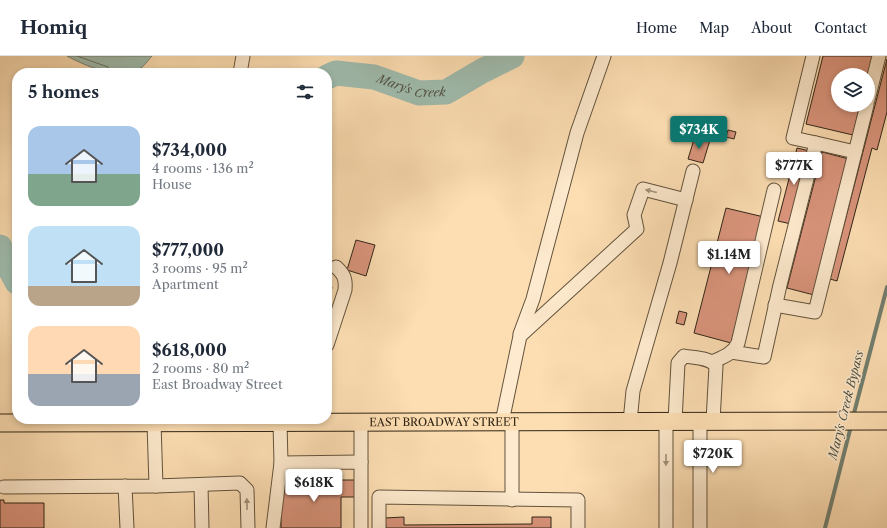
<!DOCTYPE html>
<meta charset="utf-8">
<style>
body{margin:0;font-family:"Libre Caslon Text",serif;background:#f6f6f7;color:#1f2937;height:100vh;display:flex;flex-direction:column;font-size:15px;white-space:nowrap}
*{box-sizing:border-box;margin:0}
p{font-size:13px;color:#747a83}
.icon{flex:none;width:22px;height:22px;fill:none;stroke:currentColor;stroke-width:2;stroke-linecap:round;stroke-linejoin:round}
.map{position:relative;flex:1;overflow:hidden}
.sheet{position:absolute;left:12px;top:12px;width:320px;height:356px;display:flex;flex-direction:column;background:#fff;border-radius:16px;box-shadow:0 2px 6px #0003}
.sheet>*{flex:none}
.buttons{position:absolute;left:831px;top:12px;display:grid;gap:8px}
.buttons a{display:grid;place-items:center;width:44px;height:44px;border-radius:50%;background:#fff;box-shadow:0 2px 6px #0003;font-size:20px}
.price{position:absolute;translate:-50% -34px;padding:0 9px;border-radius:4px;background:#fff;color:#222;font-size:13px;line-height:26px;filter:drop-shadow(0 1px 2px #0008)}
.price::after{content:'';position:absolute;left:50%;top:24px;width:12px;height:9px;margin-left:-6px;background:inherit;clip-path:polygon(0 0,100% 0,50% 100%)}
.price.on{background:#0f766e;color:#fff}
ul{padding:0;list-style:none}
li{display:flex;align-items:center;gap:12px;height:100px;padding:0 16px}
li span{display:grid;place-items:center;flex:none;width:112px;height:80px;border-radius:12px;color:#555}
li>.icon{margin-inline-start:auto}
span .icon{width:48px;height:48px;fill:#fffc;stroke-width:1}
li b{font-size:17px}
h2{display:flex;justify-content:space-between;align-items:center;height:48px;padding:0 16px;font-size:17px}
header{display:flex;align-items:center;gap:24px;box-sizing:border-box;height:56px;padding:0 20px;background:#fff;border-bottom:1px solid #e0e1e3}
header strong{font-size:19px}
nav{display:flex;gap:22px;margin-inline-start:auto;font-size:14px}
.map>svg:first-child{display:block}
.water{fill:#9fbcae;stroke:#728071}
.lines{fill:none;stroke-linecap:round;stroke-linejoin:round}
.shore{stroke:#677062;stroke-width:1}
.stream{stroke:#728071;stroke-width:4}
.river{stroke:#9fbcae;stroke-width:25}
.building{fill:#db957d;stroke:#2f2516}
.minor-casing{stroke:#62533d;stroke-width:15}
.major-casing{stroke:#2f2516;stroke-width:19}
.minor{stroke:#feeace;stroke-width:13}
.major{stroke:#fddeb3;stroke-width:17}
.oneway{fill:#a1917b}
.labels{text-anchor:middle;stroke-width:3;stroke-linejoin:round;paint-order:stroke}
.street-label{font-size:11px;fill:#2f2516;stroke:#feeace}
.water-label{font-size:12px;font-style:italic;fill:#515244;stroke:#feeace}
</style>
<header>
<strong>Homiq</strong>
<nav><a>Home</a><a>Map</a><a>About</a><a>Contact</a></nav>
</header>
<div class="map">
<svg width="887" height="472" viewBox="0 0 887 472">
<rect width="100%" height="100%" fill="#fddeb3"/>
<filter id="stains"><feTurbulence type="fractalNoise" baseFrequency=".005" numOctaves="4"/><feColorMatrix values="0 0 0 0 .2 0 0 0 0 .09 0 0 0 0 .02 0 0 0 .5 -.17"/></filter>
<radialGradient id="worn" r=".72"><stop offset=".6" stop-color="#630" stop-opacity="0"/><stop offset="1" stop-color="#630" stop-opacity=".3"/></radialGradient>
<path class="water" d="M67,0H152C148,4 144,11 139,13C117,24 86,10 67,0Z"/>
<g class="lines">
<polyline class="shore" points="77,0 108,11 111,17"/>
<g class="stream">
<polyline points="853,361 887,231"/>
<polyline points="825,472 851,370"/>
</g>
<g class="river">
<path id="s1" d="M327,21L336,17L374,21L419,37L446,36L482,15L512,0"/>
<polyline points="0,191 2,198 17,226"/>
</g>
</g>
<g class="building">
<polygon points="823,0 873,0 868,19 838,19 838,49 860,49 853,79 806,68"/>
<polygon points="887,3 887,56 877,94 872,92 837,225 830,223"/>
<polygon points="728,74 736,76 734,83 726,81"/>
<polygon points="695,80 710,84 703,107 688,103"/>
<polygon points="797,92 810,95 791,168 778,165"/>
<polygon points="822,96 849,103 814,239 787,232"/>
<polygon points="726,152 764,161 731,287 694,277"/>
<polygon points="356,184 375,189 366,220 347,214"/>
<polygon points="327,230 332,231 327,250"/>
<polygon points="679,255 687,257 684,269 676,267"/>
<polygon points="281,424 357,424 357,441 341,441 341,472 281,472"/>
<polygon points="0,444 4,444 4,447 44,447 44,472 0,472"/>
<polygon points="404,461 404,469 532,468 532,461 551,461 551,472 386,472 385,462"/>
</g>
<g class="lines">
<defs>
<g id="minor">
<polyline points="813,0 793,82 816,87"/>
<polyline points="240,17 243,0"/>
<polyline points="868,44 879,0"/>
<polyline points="775,249 815,256 867,49"/>
<polyline points="520,278 533,243 577,77 604,0"/>
<path d="M327,289L345,234C346,223 344,218 336,211"/>
<polyline points="731,296 764,301 780,229 816,87 855,96"/>
<path d="M712,306C723,301 733,298 738,287L774,134"/>
<polyline points="361,365 361,406"/>
<polyline points="666,365 666,472"/>
<path d="M675,365L678,307L684,300C694,302 709,301 716,310L713,365"/>
<polyline points="700,365 700,472"/>
<polyline points="502,366 520,280 637,173 634,159 643,133 686,144"/>
<polyline points="512,366 512,444"/>
<polyline points="630,366 633,335 670,207 693,115"/>
<polyline points="281,407 361,406 361,472"/>
<polyline points="201,429 202,472"/>
<polyline points="125,430 127,472"/>
<polyline points="156,430 240,427 247,434 248,472"/>
<polyline points="4,431 156,430 154,367"/>
<polyline points="273,472 281,407 280,366"/>
<polyline points="379,472 379,441 578,444 578,472"/>
</g>
<g id="major">
<path id="s2" d="M0,367L887,365"/>
</g>
</defs>
<use href="#minor" class="minor-casing"/>
<use href="#major" class="major-casing"/>
<use href="#minor" class="minor"/>
<use href="#major" class="major"/>
</g>
<defs><path id="oneway-solid" d="M-6-.8H1V-3.2L6.5 0L1 3.2V.8H-6Z"/></defs>
<g class="oneway">
<use href="#oneway-solid" transform="translate(651 135) rotate(-166)"/>
<use href="#oneway-solid" transform="translate(666 404) rotate(90)"/>
<use href="#oneway-solid" transform="translate(247 448) rotate(-91)"/>
</g>
<g class="labels">
<g class="street-label">
<text dy="4" stroke="none"><textPath href="#s2" startOffset="444">EAST BROADWAY STREET</textPath></text>
</g>
<g class="water-label">
<text dy="4" stroke="none"><textPath href="#s1" startOffset="87">Mary's Creek</textPath></text>
<text transform="translate(846 349) rotate(-76)" y="4">Mary's Creek Bypass</text>
</g>
</g>
<rect width="100%" height="100%" filter="url(#stains)"/>
<rect width="100%" height="100%" fill="url(#worn)"/>
</svg>
<div class="buttons">
<a><svg class="icon" aria-label="layers" viewBox="0 0 24 24"><path d="M12 4l9 5-9 5-9-5zM3 14l9 5 9-5"/></svg></a>
</div>
<b class="price on" style="left:699px;top:94px">$734K</b>
<b class="price" style="left:794px;top:130px">$777K</b>
<b class="price" style="left:729px;top:219px">$1.14M</b>
<b class="price" style="left:713px;top:418px">$720K</b>
<b class="price" style="left:314px;top:447px">$618K</b>
<section class="sheet">
<h2>5 homes<svg class="icon" aria-label="filters" viewBox="0 0 24 24"><path d="M4 7h16M4 17h16"/><circle cx="9" cy="7" r="2"/><circle cx="15" cy="17" r="2"/></svg></h2>
<ul>
<li><span style="background:linear-gradient(#a9c7e8 60%,#7fa58c 0)"><svg class="icon" aria-label="home" viewBox="0 0 24 24"><path d="M3 11l9-7 9 7M6 9v11h12V9"/></svg></span><div><b>$734,000</b><p>4 rooms · 136 m²</p><p>House</p></div></li>
<li><span style="background:linear-gradient(#bfe0f5 75%,#b9a48a 0)"><svg class="icon" aria-label="home" viewBox="0 0 24 24"><path d="M3 11l9-7 9 7M6 9v11h12V9"/></svg></span><div><b>$777,000</b><p>3 rooms · 95 m²</p><p>Apartment</p></div></li>
<li><span style="background:linear-gradient(#ffd9b3 60%,#9aa5b1 0)"><svg class="icon" aria-label="home" viewBox="0 0 24 24"><path d="M3 11l9-7 9 7M6 9v11h12V9"/></svg></span><div><b>$618,000</b><p>2 rooms · 80 m²</p><p>East Broadway Street</p></div></li>
</ul>
</section>
</div>
